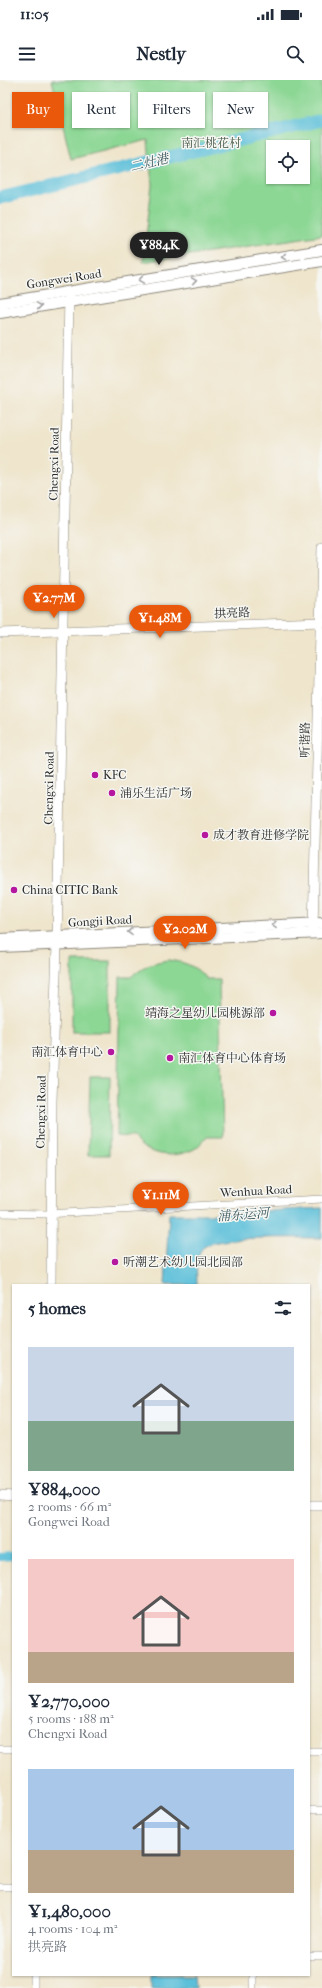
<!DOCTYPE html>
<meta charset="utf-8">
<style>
body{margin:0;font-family:"IM FELL French Canon","Noto Serif SC",serif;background:#f6f6f7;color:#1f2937;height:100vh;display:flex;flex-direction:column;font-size:15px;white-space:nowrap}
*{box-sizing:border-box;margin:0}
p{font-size:13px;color:#747a83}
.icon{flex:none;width:22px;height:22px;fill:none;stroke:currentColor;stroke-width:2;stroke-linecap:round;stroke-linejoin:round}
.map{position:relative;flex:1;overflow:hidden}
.panel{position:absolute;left:12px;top:1204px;width:298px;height:692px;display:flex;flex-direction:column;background:#fff;border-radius:0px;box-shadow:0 1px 3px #0004}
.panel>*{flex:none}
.guide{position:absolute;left:12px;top:12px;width:298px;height:36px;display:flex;gap:8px}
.fabs{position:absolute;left:266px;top:60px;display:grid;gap:8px}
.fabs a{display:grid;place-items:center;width:44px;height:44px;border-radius:0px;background:#fff;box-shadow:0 1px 3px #0004;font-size:20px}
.price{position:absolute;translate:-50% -34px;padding:0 9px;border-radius:14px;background:#ea580c;color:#fff;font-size:13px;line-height:26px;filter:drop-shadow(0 1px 2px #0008)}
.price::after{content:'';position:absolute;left:50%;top:24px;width:12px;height:9px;margin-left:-6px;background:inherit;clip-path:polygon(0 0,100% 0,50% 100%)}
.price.selected{background:#222;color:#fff}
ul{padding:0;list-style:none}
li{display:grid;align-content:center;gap:8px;height:212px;padding:0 16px}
li span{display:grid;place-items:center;height:124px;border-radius:0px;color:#555}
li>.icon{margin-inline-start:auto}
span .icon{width:72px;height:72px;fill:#fffc;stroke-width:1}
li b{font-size:17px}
h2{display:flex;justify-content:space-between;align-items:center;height:48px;padding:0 16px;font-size:17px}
.chip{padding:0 14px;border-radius:0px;background:#fff;box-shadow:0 1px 3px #0004;font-size:14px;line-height:36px}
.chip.selected{background:#ea580c;color:#fff}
.status{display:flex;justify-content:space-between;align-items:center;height:28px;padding:0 20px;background:#fff;direction:ltr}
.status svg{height:11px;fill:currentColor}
header{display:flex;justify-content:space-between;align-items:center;height:52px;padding:0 16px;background:#fff;font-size:18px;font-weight:700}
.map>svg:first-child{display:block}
.green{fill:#8cd794;stroke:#5c8160;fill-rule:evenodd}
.water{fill:#5bbfd9;stroke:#437582}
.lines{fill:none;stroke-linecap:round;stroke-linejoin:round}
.canal{stroke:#5bbfd9;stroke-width:8}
.river{stroke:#5bbfd9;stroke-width:13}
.minor-casing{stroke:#8d887c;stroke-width:8}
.tertiary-casing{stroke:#8d887c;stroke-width:10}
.secondary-casing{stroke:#8d887c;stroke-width:12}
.minor{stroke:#fff;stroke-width:7}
.tertiary{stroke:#fff;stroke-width:9}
.secondary{stroke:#fff;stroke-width:10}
.oneway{stroke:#a0a0a0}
.poi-dot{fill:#b5179e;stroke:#f6f6f2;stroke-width:1.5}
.labels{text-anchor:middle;stroke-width:3;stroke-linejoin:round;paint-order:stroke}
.park-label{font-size:12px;fill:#435645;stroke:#f6f6f2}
.street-label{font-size:12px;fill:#2b2b2b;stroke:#f6f6f2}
.poi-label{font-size:12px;fill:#2b2b2b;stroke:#f6f6f2;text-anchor:start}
.water-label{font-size:13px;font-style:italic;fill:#39575f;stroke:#f6f6f2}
</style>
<div class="status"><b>11:05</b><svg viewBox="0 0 49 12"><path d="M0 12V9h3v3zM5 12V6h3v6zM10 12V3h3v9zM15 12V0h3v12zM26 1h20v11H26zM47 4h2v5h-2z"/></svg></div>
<header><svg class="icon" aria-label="menu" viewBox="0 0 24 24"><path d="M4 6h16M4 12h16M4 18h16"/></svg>Nestly<svg class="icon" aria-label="search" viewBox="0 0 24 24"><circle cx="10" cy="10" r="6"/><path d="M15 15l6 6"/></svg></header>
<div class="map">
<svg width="322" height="1908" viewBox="0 0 322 1908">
<rect width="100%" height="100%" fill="#f6f6f2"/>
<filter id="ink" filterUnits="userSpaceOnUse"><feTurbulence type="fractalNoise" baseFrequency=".025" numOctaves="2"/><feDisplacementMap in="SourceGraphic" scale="8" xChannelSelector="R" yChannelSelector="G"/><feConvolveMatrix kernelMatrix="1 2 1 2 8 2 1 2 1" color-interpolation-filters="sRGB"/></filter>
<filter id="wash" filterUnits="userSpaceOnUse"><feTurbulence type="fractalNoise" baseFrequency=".012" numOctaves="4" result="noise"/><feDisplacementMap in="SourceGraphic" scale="16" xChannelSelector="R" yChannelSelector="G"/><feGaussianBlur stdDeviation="0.9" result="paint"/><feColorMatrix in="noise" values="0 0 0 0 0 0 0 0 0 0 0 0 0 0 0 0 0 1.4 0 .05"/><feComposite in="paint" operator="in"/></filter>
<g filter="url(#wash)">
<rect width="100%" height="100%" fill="#efe5cc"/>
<g class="green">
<path d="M52,0H322V155L143,182L152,105L148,60L71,79ZM273,67H303V97H273Z"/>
<path d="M169,880C184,882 197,886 206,899H219L223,1057H207C203,1060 200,1065 196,1068C176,1080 145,1076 133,1057L117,1056L120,897H131C142,886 153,882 169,880Z"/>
<rect x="72" y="881" width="38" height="71"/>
<polygon points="90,997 110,997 109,1075 88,1075"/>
</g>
<g class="water">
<path d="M322,1128V1158C298,1158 220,1155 204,1167C194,1174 197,1194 197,1205H165L169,1134H210Z"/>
<polygon points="151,1895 194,1895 195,1908 151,1908"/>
</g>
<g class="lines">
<polyline class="canal" points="0,1477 13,1476"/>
<polyline class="river" points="0,118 322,40"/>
</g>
</g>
<g filter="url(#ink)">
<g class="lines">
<defs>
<g id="minor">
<polyline points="0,1133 45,1134 322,1119"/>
<polyline points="0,1669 13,1669"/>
<polyline points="309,1671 322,1671"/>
<polyline points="309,1730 322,1730"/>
<polyline points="0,1807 13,1807"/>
<polyline points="309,1876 322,1876"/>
<polyline points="34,1908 34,1895"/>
<polyline points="253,1908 253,1895"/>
</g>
<g id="tertiary">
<polyline points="0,553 322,542"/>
<polyline points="313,850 322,467"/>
<polyline points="51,1205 52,1021 57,864 69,215"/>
<polyline points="0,1415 13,1416"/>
<polyline points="309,1425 322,1425"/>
</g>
<g id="secondary">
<polyline points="0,223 322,170"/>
<polyline points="0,233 322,181"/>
<polyline points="0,859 322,843"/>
<polyline points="0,867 322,853"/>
</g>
</defs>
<use href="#minor" class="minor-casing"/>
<use href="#tertiary" class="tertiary-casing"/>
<use href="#secondary" class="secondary-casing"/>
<use href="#minor" class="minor"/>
<use href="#tertiary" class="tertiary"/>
<use href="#secondary" class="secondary"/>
</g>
<defs><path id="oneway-chevron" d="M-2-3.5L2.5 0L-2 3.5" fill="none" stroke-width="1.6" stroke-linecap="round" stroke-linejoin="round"/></defs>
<g class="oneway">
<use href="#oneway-chevron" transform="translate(284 177) rotate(171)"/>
<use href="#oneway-chevron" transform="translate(141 200) rotate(171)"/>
<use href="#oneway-chevron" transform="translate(194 201) rotate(-9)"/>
<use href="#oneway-chevron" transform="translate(39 226) rotate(-9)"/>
<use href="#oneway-chevron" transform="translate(274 845) rotate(177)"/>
<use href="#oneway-chevron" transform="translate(130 852) rotate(177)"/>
</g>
</g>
<g class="poi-dot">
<circle cx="95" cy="695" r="4"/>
<circle cx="112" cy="713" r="4"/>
<circle cx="205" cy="755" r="4"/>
<circle cx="14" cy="810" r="4"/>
<circle cx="273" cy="933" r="4"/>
<circle cx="111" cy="972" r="4"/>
<circle cx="170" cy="978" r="4"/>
<circle cx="115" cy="1182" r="4"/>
</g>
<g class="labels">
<g class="park-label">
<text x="211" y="67">南汇桃花村</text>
</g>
<g class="street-label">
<text transform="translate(64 199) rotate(-9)" y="4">Gongwei Road</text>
<text transform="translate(54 384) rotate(-89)" y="4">Chengxi Road</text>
<text transform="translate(232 533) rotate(-2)" y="4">拱亮路</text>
<text transform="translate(305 660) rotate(-89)" y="4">听谐路</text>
<text transform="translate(49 708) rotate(-89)" y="4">Chengxi Road</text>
<text transform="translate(100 841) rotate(-3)" y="4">Gongji Road</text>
<text transform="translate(41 1032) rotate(-89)" y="4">Chengxi Road</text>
<text transform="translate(256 1111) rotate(-3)" y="4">Wenhua Road</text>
</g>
<g class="poi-label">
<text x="103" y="699">KFC</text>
<text x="120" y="717">浦乐生活广场</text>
<text x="213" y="759">成才教育进修学院</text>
<text x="22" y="814">China CITIC Bank</text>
<text x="265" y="937" text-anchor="end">靖海之星幼儿园桃源部</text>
<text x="103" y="976" text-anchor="end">南汇体育中心</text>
<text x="178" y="982">南汇体育中心体育场</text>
<text x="123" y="1186">听潮艺术幼儿园北园部</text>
</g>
<g class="water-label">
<text transform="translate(149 82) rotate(-14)" y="5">二灶港</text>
<text transform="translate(243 1134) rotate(-4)" y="5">浦东运河</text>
</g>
</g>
</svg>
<div class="fabs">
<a><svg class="icon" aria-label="locate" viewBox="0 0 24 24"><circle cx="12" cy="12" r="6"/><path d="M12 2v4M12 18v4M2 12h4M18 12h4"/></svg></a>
</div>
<b class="price selected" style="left:159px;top:186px">¥884K</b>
<b class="price" style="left:54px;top:539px">¥2.77M</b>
<b class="price" style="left:160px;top:559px">¥1.48M</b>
<b class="price" style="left:185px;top:870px">¥2.02M</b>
<b class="price" style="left:161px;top:1136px">¥1.11M</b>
<div class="guide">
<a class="chip selected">Buy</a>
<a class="chip">Rent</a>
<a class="chip">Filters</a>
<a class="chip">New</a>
</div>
<section class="panel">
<h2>5 homes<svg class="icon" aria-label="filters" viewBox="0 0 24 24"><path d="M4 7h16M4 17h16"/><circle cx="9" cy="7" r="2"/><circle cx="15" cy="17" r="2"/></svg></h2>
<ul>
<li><span style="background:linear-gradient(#c9d6e8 60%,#7fa58c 0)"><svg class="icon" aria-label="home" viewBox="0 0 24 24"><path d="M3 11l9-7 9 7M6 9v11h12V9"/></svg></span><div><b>¥884,000</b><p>2 rooms · 66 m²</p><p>Gongwei Road</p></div></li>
<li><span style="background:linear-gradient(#f6c9c9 75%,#b9a48a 0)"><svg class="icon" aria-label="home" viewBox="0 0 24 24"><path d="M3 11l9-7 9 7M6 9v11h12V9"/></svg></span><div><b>¥2,770,000</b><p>5 rooms · 188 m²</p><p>Chengxi Road</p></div></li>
<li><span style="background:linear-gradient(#a9c7e8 65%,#b9a48a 0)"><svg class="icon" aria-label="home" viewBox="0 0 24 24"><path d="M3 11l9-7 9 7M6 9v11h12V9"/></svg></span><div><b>¥1,480,000</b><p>4 rooms · 104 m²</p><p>拱亮路</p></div></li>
</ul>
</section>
</div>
